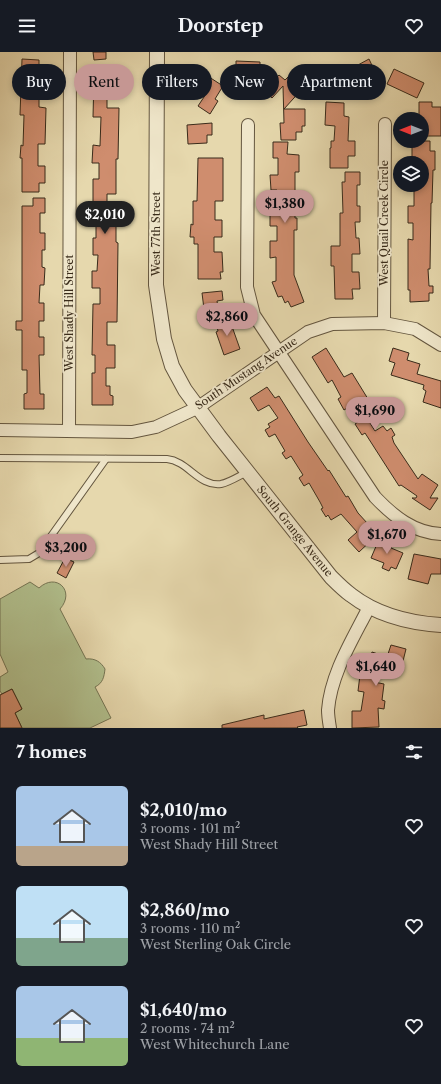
<!DOCTYPE html>
<meta charset="utf-8">
<style>
body{margin:0;font-family:"Libre Caslon Text",serif;background:#20242c;color:#f1f3f6;height:100vh;display:flex;flex-direction:column;font-size:15px;white-space:nowrap}
*{box-sizing:border-box;margin:0}
p{font-size:13px;color:#9ea1a6}
.icon{flex:none;width:22px;height:22px;fill:none;stroke:currentColor;stroke-width:2;stroke-linecap:round;stroke-linejoin:round}
.map{position:relative;height:676px;overflow:hidden}
.sheet{display:flex;flex-direction:column;background:#171b24;flex:1}
.sheet>*{flex:none}
.top-card{position:absolute;left:12px;top:12px;width:417px;height:36px;display:flex;gap:8px}
.needle{width:26px;rotate:270deg}
.controls{position:absolute;left:393px;top:60px;display:grid;gap:8px}
.controls a{display:grid;place-items:center;width:36px;height:36px;border-radius:50%;background:#171b24;box-shadow:0 2px 6px #0003;font-size:20px}
.price{position:absolute;translate:-50% -34px;padding:0 9px;border-radius:14px;background:#c59692;color:#111;font-size:13px;line-height:26px;filter:drop-shadow(0 1px 2px #0008)}
.price::after{content:'';position:absolute;left:50%;top:24px;width:12px;height:9px;margin-left:-6px;background:inherit;clip-path:polygon(0 0,100% 0,50% 100%)}
.price.current{background:#222;color:#fff}
ul{padding:0;list-style:none}
li{display:flex;align-items:center;gap:12px;height:100px;padding:0 16px}
li span{display:grid;place-items:center;flex:none;width:112px;height:80px;border-radius:6px;color:#555}
li>.icon{margin-inline-start:auto}
span .icon{width:48px;height:48px;fill:#fffc;stroke-width:1}
li b{font-size:17px}
h2{display:flex;justify-content:space-between;align-items:center;height:48px;padding:0 16px;font-size:17px}
.chip{padding:0 14px;border-radius:18px;background:#171b24;box-shadow:0 2px 6px #0003;font-size:14px;line-height:36px}
.chip.current{background:#c59692;color:#111}
header{display:flex;justify-content:space-between;align-items:center;height:52px;padding:0 16px;background:#171b24;font-size:18px;font-weight:800}
.map>svg:first-child{display:block}
.green{fill:#b1bf8d;stroke:#757554}
.building{fill:#cf8d6e;stroke:#392b1a}
.lines{fill:none;stroke-linecap:round;stroke-linejoin:round}
.service-casing{stroke:#64563f;stroke-width:8}
.minor-casing{stroke:#64563f;stroke-width:14}
.tertiary-casing{stroke:#64563f;stroke-width:16}
.service{stroke:#efe6ca;stroke-width:6}
.minor{stroke:#efe6ca;stroke-width:12}
.tertiary{stroke:#efe6ca;stroke-width:14}
.labels{text-anchor:middle;stroke-width:3.5;stroke-linejoin:round;paint-order:stroke}
.street-label{font-size:11px;fill:#392b1a;stroke:#efe6ca}
</style>
<header><svg class="icon" aria-label="menu" viewBox="0 0 24 24"><path d="M4 6h16M4 12h16M4 18h16"/></svg>Doorstep<svg class="icon" aria-label="heart" viewBox="0 0 24 24"><path d="M12 20l-8-8c-3-5 5-10 8-4 3-6 11-1 8 4z"/></svg></header>
<div class="map">
<svg width="441" height="676" viewBox="0 0 441 676">
<rect width="100%" height="100%" fill="#e6d8ad"/>
<filter id="stains"><feTurbulence type="fractalNoise" baseFrequency=".005" numOctaves="4"/><feColorMatrix values="0 0 0 0 .2 0 0 0 0 .09 0 0 0 0 .02 0 0 0 .5 -.17"/></filter>
<radialGradient id="worn" r=".72"><stop offset=".6" stop-color="#630" stop-opacity="0"/><stop offset="1" stop-color="#630" stop-opacity=".3"/></radialGradient>
<path class="green" d="M30,530L39,536C56,520 76,539 60,557L86,607C95,606 101,610 105,617C104,625 103,631 95,635L111,666L90,676H22L15,661L22,657L12,637L2,642L0,639V625L8,620L0,602V547Z"/>
<g class="building">
<polygon points="93,0 106,0 106,7 94,8"/>
<polygon points="22,7 39,8 39,17 45,17 45,34 39,33 39,55 46,56 45,92 38,92 38,114 45,114 45,131 39,131 39,140 22,140 22,106 20,106 21,93 23,94 24,63 20,63"/>
<polygon points="369,7 376,22 365,28 369,36 354,45 348,33 351,32 345,20"/>
<polygon points="236,9 260,10 260,27 251,27 245,21 244,35 229,34 229,20 236,20"/>
<polygon points="101,15 117,15 117,39 107,39 107,56 119,56 118,107 116,107 116,142 107,142 107,159 116,159 116,190 118,191 117,270 107,270 107,293 115,293 115,316 106,316 106,334 110,334 110,343 113,344 113,353 92,353 92,321 95,321 95,303 92,303 93,252 100,252 100,236 92,236 92,219 97,219 98,203 93,203 93,186 96,186 96,170 93,170 93,127 99,127 99,111 92,111 93,93 100,94 101,65 93,65 94,24 101,24"/>
<polygon points="394,17 424,31 417,46 387,32"/>
<polygon points="206,23 223,34 215,47 218,49 210,62 198,54 206,42 197,36"/>
<polygon points="271,23 275,27 279,23 285,28 289,24 303,36 284,57 305,57 305,74 302,74 302,80 296,80 296,88 281,88 280,71 284,71 283,34 272,46 260,35"/>
<polygon points="326,50 344,51 344,64 349,65 348,89 355,89 355,104 348,104 348,116 330,116 330,96 331,96 331,89 334,89 335,74 325,73"/>
<polygon points="419,50 432,50 432,55 441,55 441,84 423,84 423,68 419,67"/>
<polygon points="212,71 212,83 207,83 207,91 188,92 187,73"/>
<polygon points="412,89 430,89 430,99 435,99 435,118 433,118 432,151 431,151 430,217 428,217 429,234 433,234 433,241 429,241 429,249 410,250 410,238 408,238 408,187 413,188 413,171 408,171 408,154 414,154 414,133 422,133 422,111 416,111 416,105 412,105"/>
<polygon points="273,90 288,90 287,102 299,103 299,120 295,120 295,166 297,166 297,178 294,178 294,223 304,250 291,255 288,249 285,251 282,244 278,245 272,230 276,229 276,205 270,206 270,189 277,189 277,174 270,174 270,158 277,158 277,138 271,138 270,123 278,123 278,106 273,106"/>
<polygon points="198,106 223,106 223,149 215,149 215,168 222,168 222,185 214,185 214,200 222,200 223,220 220,220 221,227 198,227 198,192 194,192 194,185 190,185 191,172 193,173 193,149 197,149"/>
<polygon points="345,120 360,120 360,133 357,133 357,154 360,154 360,170 355,170 356,186 359,186 360,202 352,202 352,220 359,220 360,237 352,237 353,247 335,247 334,214 331,214 331,194 340,194 340,161 343,161 342,130 345,130"/>
<polygon points="33,146 45,146 45,161 40,161 40,181 45,181 45,198 42,198 42,215 45,216 44,233 40,233 39,251 44,251 44,269 39,269 39,285 44,285 44,303 39,303 40,342 44,342 44,357 24,357 24,342 27,341 27,318 22,318 22,278 16,278 16,269 22,269 22,154 33,154"/>
<polygon points="222,239 223,248 217,249 219,263 205,265 202,241"/>
<polygon points="229,266 240,297 224,303 216,280 218,279 216,271"/>
<polygon points="326,296 344,325 352,321 376,360 367,366 375,379 383,374 387,379 391,376 395,383 392,385 394,391 418,427 422,422 438,433 430,446 438,446 430,458 412,446 416,446 417,444 401,433 399,434 365,381 362,383 355,372 358,370 349,355 344,358 338,347 341,345 332,328 328,331 312,305"/>
<polygon points="393,296 409,301 407,308 420,312 417,322 441,329 441,356 423,350 426,339 423,337 424,333 391,323 395,311 389,309"/>
<polygon points="267,335 275,346 279,344 308,390 328,419 329,418 346,445 348,444 358,461 368,472 365,475 375,485 359,500 348,488 357,480 341,462 331,468 328,463 326,465 321,457 323,456 320,450 309,431 304,434 299,426 303,423 291,404 286,407 282,401 285,399 275,382 269,385 265,378 270,375 268,372 278,366 269,353 258,359 250,346"/>
<polygon points="380,485 393,491 391,496 403,501 396,517 391,515 389,519 382,516 384,511 371,506"/>
<polygon points="414,502 441,507 441,522 431,522 428,532 408,527"/>
<polygon points="65,506 74,510 66,526 57,521"/>
<polygon points="391,593 406,597 400,621 376,615 374,630 384,632 382,648 385,649 384,657 378,656 379,675 352,676 352,659 361,659 364,640 358,639 360,623 365,624 372,600 387,605"/>
<polygon points="12,637 22,657 15,661 22,676 0,676 0,643"/>
<polygon points="304,658 307,673 297,675 298,676 222,676 222,673 264,663 264,667"/>
</g>
<g class="lines">
<defs>
<g id="service">
<path d="M0,406L167,407C188,409 199,435 221,432C230,430 239,424 247,420"/>
<polyline points="0,508 29,507 39,501 106,407"/>
</g>
<g id="minor">
<path d="M248,73L247,235L254,263L375,445C393,464 414,481 441,482"/>
<polyline points="384,271 385,72"/>
<polyline points="0,378 132,380 156,375 197,356 308,280 332,272 384,271 415,277 441,293"/>
<polyline points="69,379 70,0"/>
<path d="M330,676C329,670 328,664 328,658C331,621 353,587 369,555"/>
</g>
<path id="tertiary" d="M157,0L156,233L164,287L172,314L185,338L219,384L331,525C337,531 344,538 351,543C377,563 409,571 441,573"/>
</defs>
<use href="#service" class="service-casing"/>
<use href="#minor" class="minor-casing"/>
<use href="#tertiary" class="tertiary-casing"/>
<use href="#service" class="service"/>
<use href="#minor" class="minor"/>
<use href="#tertiary" class="tertiary"/>
</g>
<g class="labels">
<g class="street-label">
<text transform="translate(384 171) rotate(-90)" y="4">West Quail Creek Circle</text>
<text transform="translate(156 182) rotate(-90)" y="4">West 77th Street</text>
<text transform="translate(69 261) rotate(-90)" y="4">West Shady Hill Street</text>
<text transform="translate(246 321) rotate(-34)" y="4">South Mustang Avenue</text>
<text transform="translate(295 479) rotate(51)" y="4">South Grange Avenue</text>
</g>
</g>
<rect width="100%" height="100%" filter="url(#stains)"/>
<rect width="100%" height="100%" fill="url(#worn)"/>
</svg>
<div class="controls">
<a><svg class="needle" viewBox="-14 -14 28 28"><path d="M0-13l5 13h-10z" fill="#e53935"/><path d="M0 13l5-13h-10z" fill="#9ea1a6"/></svg></a>
<a><svg class="icon" aria-label="layers" viewBox="0 0 24 24"><path d="M12 4l9 5-9 5-9-5zM3 14l9 5 9-5"/></svg></a>
</div>
<b class="price" style="left:285px;top:172px">$1,380</b>
<b class="price current" style="left:105px;top:183px">$2,010</b>
<b class="price" style="left:227px;top:285px">$2,860</b>
<b class="price" style="left:375px;top:379px">$1,690</b>
<b class="price" style="left:387px;top:503px">$1,670</b>
<b class="price" style="left:66px;top:516px">$3,200</b>
<b class="price" style="left:376px;top:635px">$1,640</b>
<div class="top-card">
<a class="chip">Buy</a>
<a class="chip current">Rent</a>
<a class="chip">Filters</a>
<a class="chip">New</a>
<a class="chip">Apartment</a>
</div>
</div>
<section class="sheet">
<h2>7 homes<svg class="icon" aria-label="filters" viewBox="0 0 24 24"><path d="M4 7h16M4 17h16"/><circle cx="9" cy="7" r="2"/><circle cx="15" cy="17" r="2"/></svg></h2>
<ul>
<li><span style="background:linear-gradient(#a9c7e8 75%,#b9a48a 0)"><svg class="icon" aria-label="home" viewBox="0 0 24 24"><path d="M3 11l9-7 9 7M6 9v11h12V9"/></svg></span><div><b>$2,010/mo</b><p>3 rooms · 101 m²</p><p>West Shady Hill Street</p></div><svg class="icon" aria-label="heart" viewBox="0 0 24 24"><path d="M12 20l-8-8c-3-5 5-10 8-4 3-6 11-1 8 4z"/></svg></li>
<li><span style="background:linear-gradient(#bfe0f5 65%,#7fa58c 0)"><svg class="icon" aria-label="home" viewBox="0 0 24 24"><path d="M3 11l9-7 9 7M6 9v11h12V9"/></svg></span><div><b>$2,860/mo</b><p>3 rooms · 110 m²</p><p>West Sterling Oak Circle</p></div><svg class="icon" aria-label="heart" viewBox="0 0 24 24"><path d="M12 20l-8-8c-3-5 5-10 8-4 3-6 11-1 8 4z"/></svg></li>
<li><span style="background:linear-gradient(#a9c7e8 65%,#8fb573 0)"><svg class="icon" aria-label="home" viewBox="0 0 24 24"><path d="M3 11l9-7 9 7M6 9v11h12V9"/></svg></span><div><b>$1,640/mo</b><p>2 rooms · 74 m²</p><p>West Whitechurch Lane</p></div><svg class="icon" aria-label="heart" viewBox="0 0 24 24"><path d="M12 20l-8-8c-3-5 5-10 8-4 3-6 11-1 8 4z"/></svg></li>
</ul>
</section>
